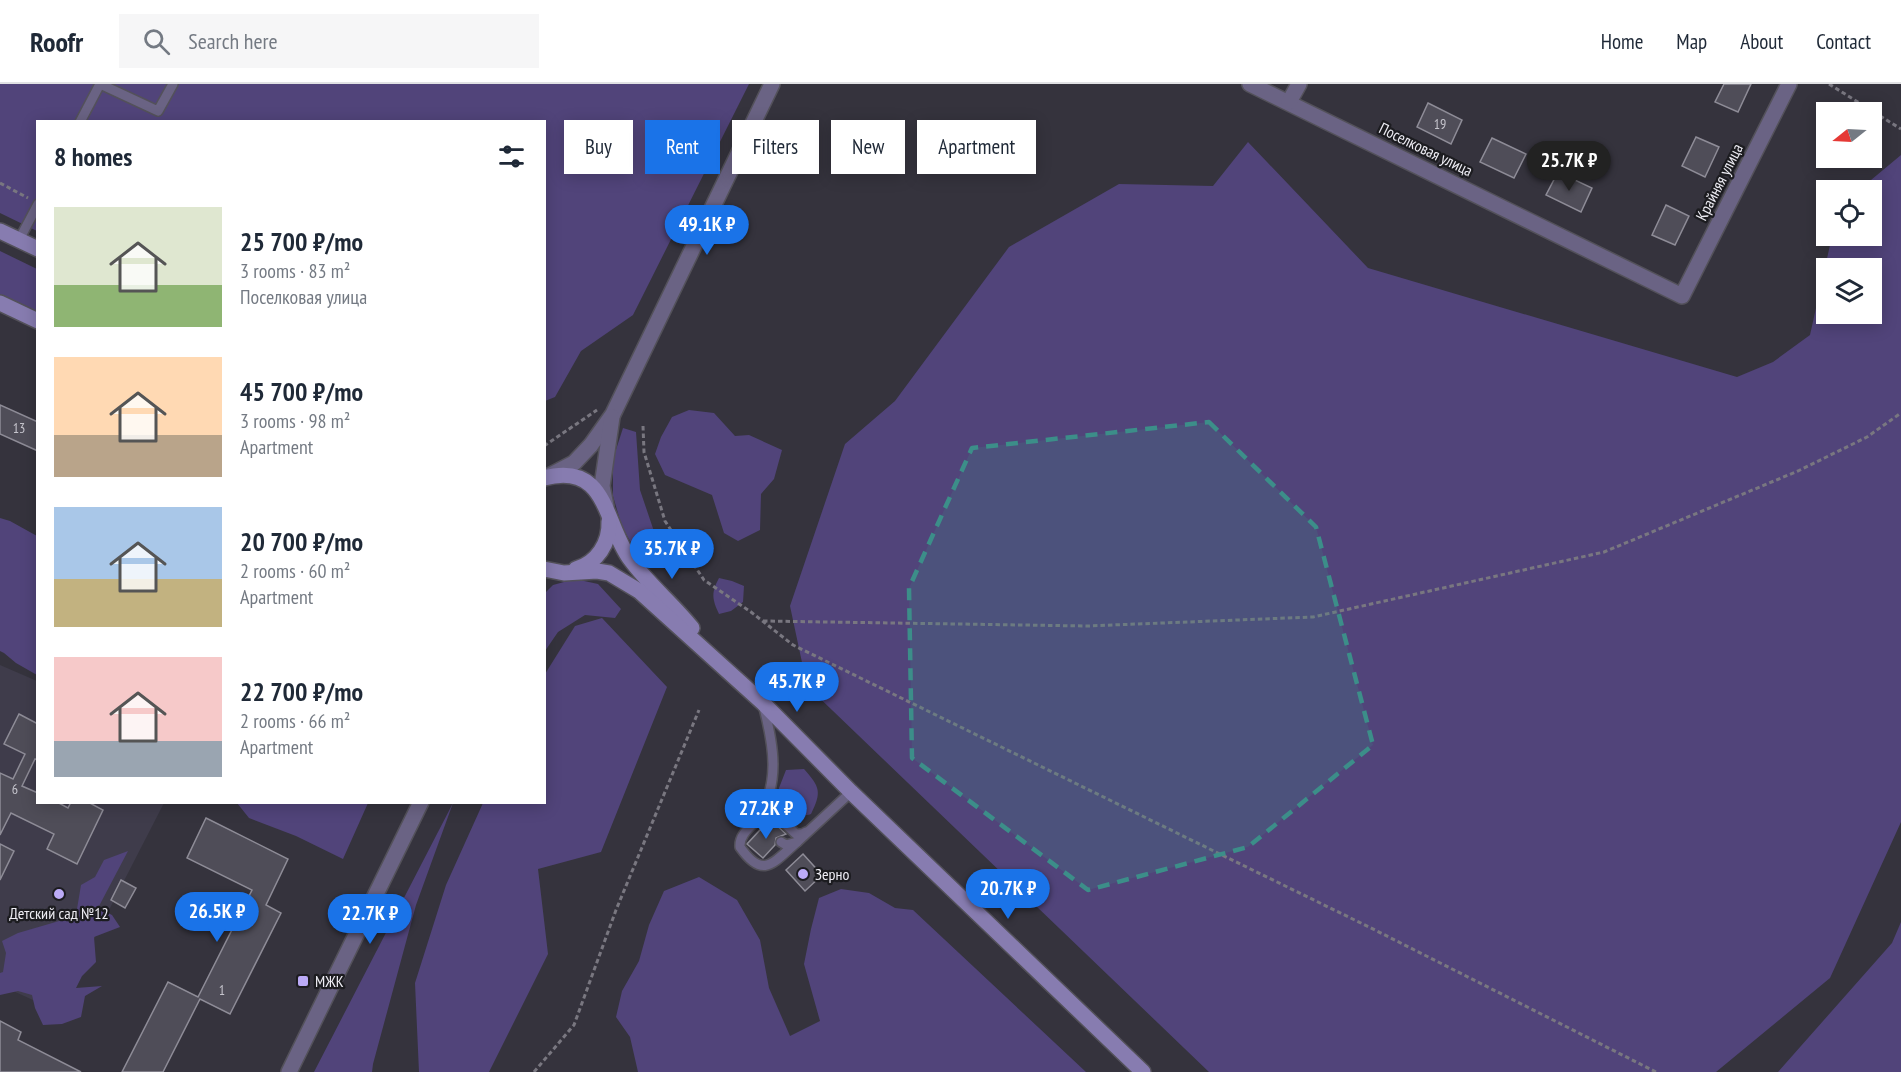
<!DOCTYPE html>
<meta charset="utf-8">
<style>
body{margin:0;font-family:"PT Sans Narrow",sans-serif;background:#f6f6f7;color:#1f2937;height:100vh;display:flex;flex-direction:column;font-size:22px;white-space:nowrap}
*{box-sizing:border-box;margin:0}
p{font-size:20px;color:#747a83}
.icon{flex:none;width:33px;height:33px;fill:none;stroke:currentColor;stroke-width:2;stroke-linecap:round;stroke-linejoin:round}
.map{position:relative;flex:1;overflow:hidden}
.panel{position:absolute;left:36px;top:36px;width:510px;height:684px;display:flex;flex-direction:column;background:#fff;border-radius:0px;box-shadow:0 3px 15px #0003}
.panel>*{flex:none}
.hud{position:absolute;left:564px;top:36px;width:570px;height:54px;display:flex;gap:12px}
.needle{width:39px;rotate:252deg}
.fabs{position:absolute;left:1816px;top:18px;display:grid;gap:12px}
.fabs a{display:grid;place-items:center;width:66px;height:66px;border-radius:0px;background:#fff;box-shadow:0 3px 15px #0003;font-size:30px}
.price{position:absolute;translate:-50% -51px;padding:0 14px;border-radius:21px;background:#1a73e8;color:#fff;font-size:20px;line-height:39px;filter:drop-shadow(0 2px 3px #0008)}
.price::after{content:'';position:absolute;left:50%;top:36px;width:18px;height:14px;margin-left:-9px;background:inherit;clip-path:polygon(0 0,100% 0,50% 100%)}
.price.on{background:#222;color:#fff}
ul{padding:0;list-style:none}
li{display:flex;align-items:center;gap:18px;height:150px;padding:0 18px}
li span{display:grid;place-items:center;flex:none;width:168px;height:120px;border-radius:0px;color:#555}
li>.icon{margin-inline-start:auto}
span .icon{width:72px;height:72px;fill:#fffc;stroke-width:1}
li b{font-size:26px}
h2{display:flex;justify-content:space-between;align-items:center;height:72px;padding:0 18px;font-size:26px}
.chip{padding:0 21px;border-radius:0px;background:#fff;box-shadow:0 3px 15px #0003;font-size:21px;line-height:54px}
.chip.on{background:#1a73e8;color:#fff}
header{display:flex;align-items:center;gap:36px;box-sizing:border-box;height:84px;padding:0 30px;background:#fff;border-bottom:2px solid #e0e1e3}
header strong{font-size:28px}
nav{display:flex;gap:33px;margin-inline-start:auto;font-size:21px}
.search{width:420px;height:54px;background:#f6f6f7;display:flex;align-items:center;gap:15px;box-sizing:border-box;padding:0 21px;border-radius:0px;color:#747a83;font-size:22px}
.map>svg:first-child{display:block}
.built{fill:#3f3c4b}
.green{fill:#51447a;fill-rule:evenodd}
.building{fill:#4f4d58;stroke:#8e8c97;stroke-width:1.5}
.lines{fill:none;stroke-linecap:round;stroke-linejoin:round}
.lane-casing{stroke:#53515a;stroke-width:12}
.street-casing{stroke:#53515a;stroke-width:18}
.secondary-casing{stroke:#53515a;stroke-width:18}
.path{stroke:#797780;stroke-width:3;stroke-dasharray:4.5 3;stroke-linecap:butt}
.lane{stroke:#6a6384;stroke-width:9}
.street{stroke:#6a6384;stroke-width:15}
.secondary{stroke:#877cb0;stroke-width:15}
.marked{fill:#3c8e89;fill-opacity:0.2;stroke:#3c8e89;stroke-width:4.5;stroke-dasharray:12 8;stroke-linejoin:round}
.poi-dot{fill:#bbaaf6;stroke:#1c1c20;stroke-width:2}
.labels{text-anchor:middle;stroke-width:4.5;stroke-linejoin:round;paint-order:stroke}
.number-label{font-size:14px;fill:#c6c5cd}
.street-label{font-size:16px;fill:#eeedf4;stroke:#1c1c20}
.poi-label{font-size:16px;fill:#eeedf4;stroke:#1c1c20;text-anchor:start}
</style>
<header>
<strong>Roofr</strong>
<div class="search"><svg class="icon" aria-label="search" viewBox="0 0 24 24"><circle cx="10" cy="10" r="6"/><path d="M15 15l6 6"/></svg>Search here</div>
<nav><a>Home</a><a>Map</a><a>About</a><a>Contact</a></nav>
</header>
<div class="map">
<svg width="1901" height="988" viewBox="0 0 1901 988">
<rect width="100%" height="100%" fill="#35333d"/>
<polygon class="built" points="0,581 37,597 38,718 164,719 57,927 0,901"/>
<g class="green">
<polygon points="0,0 749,0 633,231 581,267 555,313 545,317 544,38 38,38 37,147 0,129"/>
<path d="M1248,58L1368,184L1737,293L1773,278L1810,251L1832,152H1872V106H1859L1901,71V738L1830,894L1716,988H1209L807,602L790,522L845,360L895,317L1009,163L1119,100L1213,102ZM1827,184H1872V230H1827Z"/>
<polygon points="0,167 37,185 37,229 0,211"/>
<polygon points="689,326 714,329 735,352 749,351 782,366 774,395 761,410 760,446 738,457 724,449 712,411 665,391 655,370 661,353 672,333"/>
<polygon points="623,344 636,348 640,406 661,468 653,483 636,467 622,443 613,412 613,375"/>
<polygon points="0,434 10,437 37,452 37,591 16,579 4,569 0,567"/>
<path d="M719,494L732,497L744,502L743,518L731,527L719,530C712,515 711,509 719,494Z"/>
<polygon points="575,495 598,500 621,525 615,534 585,531 558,548 545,567 545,509 553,501"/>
<polygon points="602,534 667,603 601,768 538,785 548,870 489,988 419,988 415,899 446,801 483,719 544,718 545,590 575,542"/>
<path d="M804,685C820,703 822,708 811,730C796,735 788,726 778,715L779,704L786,686Z"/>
<polygon points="237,719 368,719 343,775 296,752 249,734"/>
<polygon points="453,719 416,821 373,980 372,988 314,988"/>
<polygon points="128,767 98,824 112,831 120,843 94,853 96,878 82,892 76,904 102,902 85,912 81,933 62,940 43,941 35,924 32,911 18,907 0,911 0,889 3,888 6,869 2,857 18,849 66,835 77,825 81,801 95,793 104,776"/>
<polygon points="699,793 737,816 760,856 769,904 790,952 820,937 804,880 811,845 819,814 841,805 869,809 895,824 913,826 1086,988 638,988 630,953 616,933 622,907 639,877 649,841 664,807"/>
<polygon points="1901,838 1901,988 1778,988 1892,859"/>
</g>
<g class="building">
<polygon points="1724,0 1751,0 1738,28 1715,18"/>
<polygon points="1428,19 1462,36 1451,60 1417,43"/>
<polygon points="1696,53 1719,63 1705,93 1682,82"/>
<polygon points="1492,54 1526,70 1514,94 1480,78"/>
<polygon points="1558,88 1592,104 1581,128 1546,111"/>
<polygon points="1666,121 1689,132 1675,161 1652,151"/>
<polygon points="0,321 38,338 38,367 0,350"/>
<polygon points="19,630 38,640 38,676 35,675 22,702 38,709 38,718 57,718 68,724 71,718 88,718 103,726 77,780 47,765 54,750 11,729 0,751 0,689 13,695 25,670 4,660"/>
<polygon points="206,734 288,775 266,821 281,829 230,930 200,915 163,988 122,988 168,898 198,913 252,806 187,774"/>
<polygon points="771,736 786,750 776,754 775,761 763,774 747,760 760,746 765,748 769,745"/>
<polygon points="0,760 14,767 0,796"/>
<polygon points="803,770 822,791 805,807 786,786"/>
<polygon points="121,796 136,804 125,824 111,816"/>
<polygon points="0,937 21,948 18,956 81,988 0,988"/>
</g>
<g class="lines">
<defs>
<g id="lane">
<polyline points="100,0 158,27 173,0"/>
<polyline points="80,38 100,0"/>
<polyline points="19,156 38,120"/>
<polyline points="766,722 796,750 802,750 806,748"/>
<path d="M758,735C750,743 739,751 740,763C763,796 773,779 797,758"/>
<path d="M764,741L758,735C780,699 774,663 764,624"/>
<polyline points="781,758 786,761 797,758 851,708"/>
</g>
<g id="street">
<polyline points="1250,0 1682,212 1789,0"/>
<polyline points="1289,18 1299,0"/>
<polyline points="547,393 574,379 591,361 613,330 772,0"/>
<polyline points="606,422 602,402 612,333"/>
<polyline points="289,988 421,718"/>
</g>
<g id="secondary">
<polyline points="0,147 38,165"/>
<polyline points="0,219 38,237"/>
<path d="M544,394C608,377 604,440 630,475C648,500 673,520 692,544"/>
<polyline points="544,485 564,489 597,487 609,489 639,507 763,619 851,708 1143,988"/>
<path d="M576,485C597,479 610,459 609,437"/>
</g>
</defs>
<use href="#lane" class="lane-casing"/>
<use href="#street" class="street-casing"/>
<use href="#secondary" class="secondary-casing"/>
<g class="path">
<polyline points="1829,0 1901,45"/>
<polyline points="0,99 28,114"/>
<polyline points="643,342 644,368 665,437 704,496 751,528 793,561 1369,843 1656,988"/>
<polyline points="544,362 597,326"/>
<polyline points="763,537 1087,542 1313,533 1604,468 1798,387 1867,353 1901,329"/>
<polyline points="534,988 574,941 616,826 699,626"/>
</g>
<use href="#lane" class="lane"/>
<use href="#street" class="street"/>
<use href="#secondary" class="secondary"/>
</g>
<path class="marked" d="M1209,338L1316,443L1373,661L1248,763L1088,806L912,674L909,504L972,364Z"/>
<g class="poi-dot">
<circle cx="803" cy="790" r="6"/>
<circle cx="59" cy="810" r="6"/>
<rect x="297" y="891" width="12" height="12" rx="3"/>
</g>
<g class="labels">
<g class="number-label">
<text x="1440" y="45">19</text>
<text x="19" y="349">13</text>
<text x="15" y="710">6</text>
<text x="222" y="911">1</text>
</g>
<g class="street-label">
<text transform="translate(1426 65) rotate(26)" y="6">Поселковая улица</text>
<text transform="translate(1719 98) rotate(-63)" y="6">Крайняя улица</text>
</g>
<g class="poi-label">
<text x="815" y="796">Зерно</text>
<text x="59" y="835" text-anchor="middle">Детский сад №12</text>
<text x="315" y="903">МЖК</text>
</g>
</g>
</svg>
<div class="fabs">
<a><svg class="needle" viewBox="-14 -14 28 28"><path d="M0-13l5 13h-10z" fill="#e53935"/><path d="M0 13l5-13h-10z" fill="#747a83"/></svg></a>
<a><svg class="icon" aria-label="locate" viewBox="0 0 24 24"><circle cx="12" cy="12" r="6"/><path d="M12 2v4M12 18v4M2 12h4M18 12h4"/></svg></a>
<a><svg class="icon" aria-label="layers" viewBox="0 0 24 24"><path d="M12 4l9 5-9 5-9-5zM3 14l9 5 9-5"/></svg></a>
</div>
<b class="price on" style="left:1569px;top:108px">25.7K ₽</b>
<b class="price" style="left:707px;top:172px">49.1K ₽</b>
<b class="price" style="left:672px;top:496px">35.7K ₽</b>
<b class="price" style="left:797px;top:629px">45.7K ₽</b>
<b class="price" style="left:766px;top:756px">27.2K ₽</b>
<b class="price" style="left:1008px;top:836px">20.7K ₽</b>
<b class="price" style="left:217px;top:859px">26.5K ₽</b>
<b class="price" style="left:370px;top:861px">22.7K ₽</b>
<div class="hud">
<a class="chip">Buy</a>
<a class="chip on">Rent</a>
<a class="chip">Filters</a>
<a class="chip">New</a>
<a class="chip">Apartment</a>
</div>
<section class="panel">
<h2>8 homes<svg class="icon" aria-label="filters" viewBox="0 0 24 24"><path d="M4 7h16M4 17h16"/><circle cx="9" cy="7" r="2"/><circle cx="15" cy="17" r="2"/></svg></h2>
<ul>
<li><span style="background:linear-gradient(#dfe7d0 65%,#8fb573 0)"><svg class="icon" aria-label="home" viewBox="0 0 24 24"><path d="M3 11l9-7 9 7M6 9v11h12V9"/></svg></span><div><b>25 700 ₽/mo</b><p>3 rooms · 83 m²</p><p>Поселковая улица</p></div></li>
<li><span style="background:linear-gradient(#ffd9b3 65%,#b9a48a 0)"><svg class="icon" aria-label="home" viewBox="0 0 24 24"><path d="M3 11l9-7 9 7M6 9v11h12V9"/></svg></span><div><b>45 700 ₽/mo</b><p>3 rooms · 98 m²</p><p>Apartment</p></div></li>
<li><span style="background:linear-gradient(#a9c7e8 60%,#c2b280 0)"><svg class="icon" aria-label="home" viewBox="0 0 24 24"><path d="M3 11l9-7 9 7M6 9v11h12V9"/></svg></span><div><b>20 700 ₽/mo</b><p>2 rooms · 60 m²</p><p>Apartment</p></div></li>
<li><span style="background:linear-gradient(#f6c9c9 70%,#9aa5b1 0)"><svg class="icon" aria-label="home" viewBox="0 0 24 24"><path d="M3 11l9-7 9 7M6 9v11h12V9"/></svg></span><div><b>22 700 ₽/mo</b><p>2 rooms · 66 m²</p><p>Apartment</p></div></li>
</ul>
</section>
</div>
